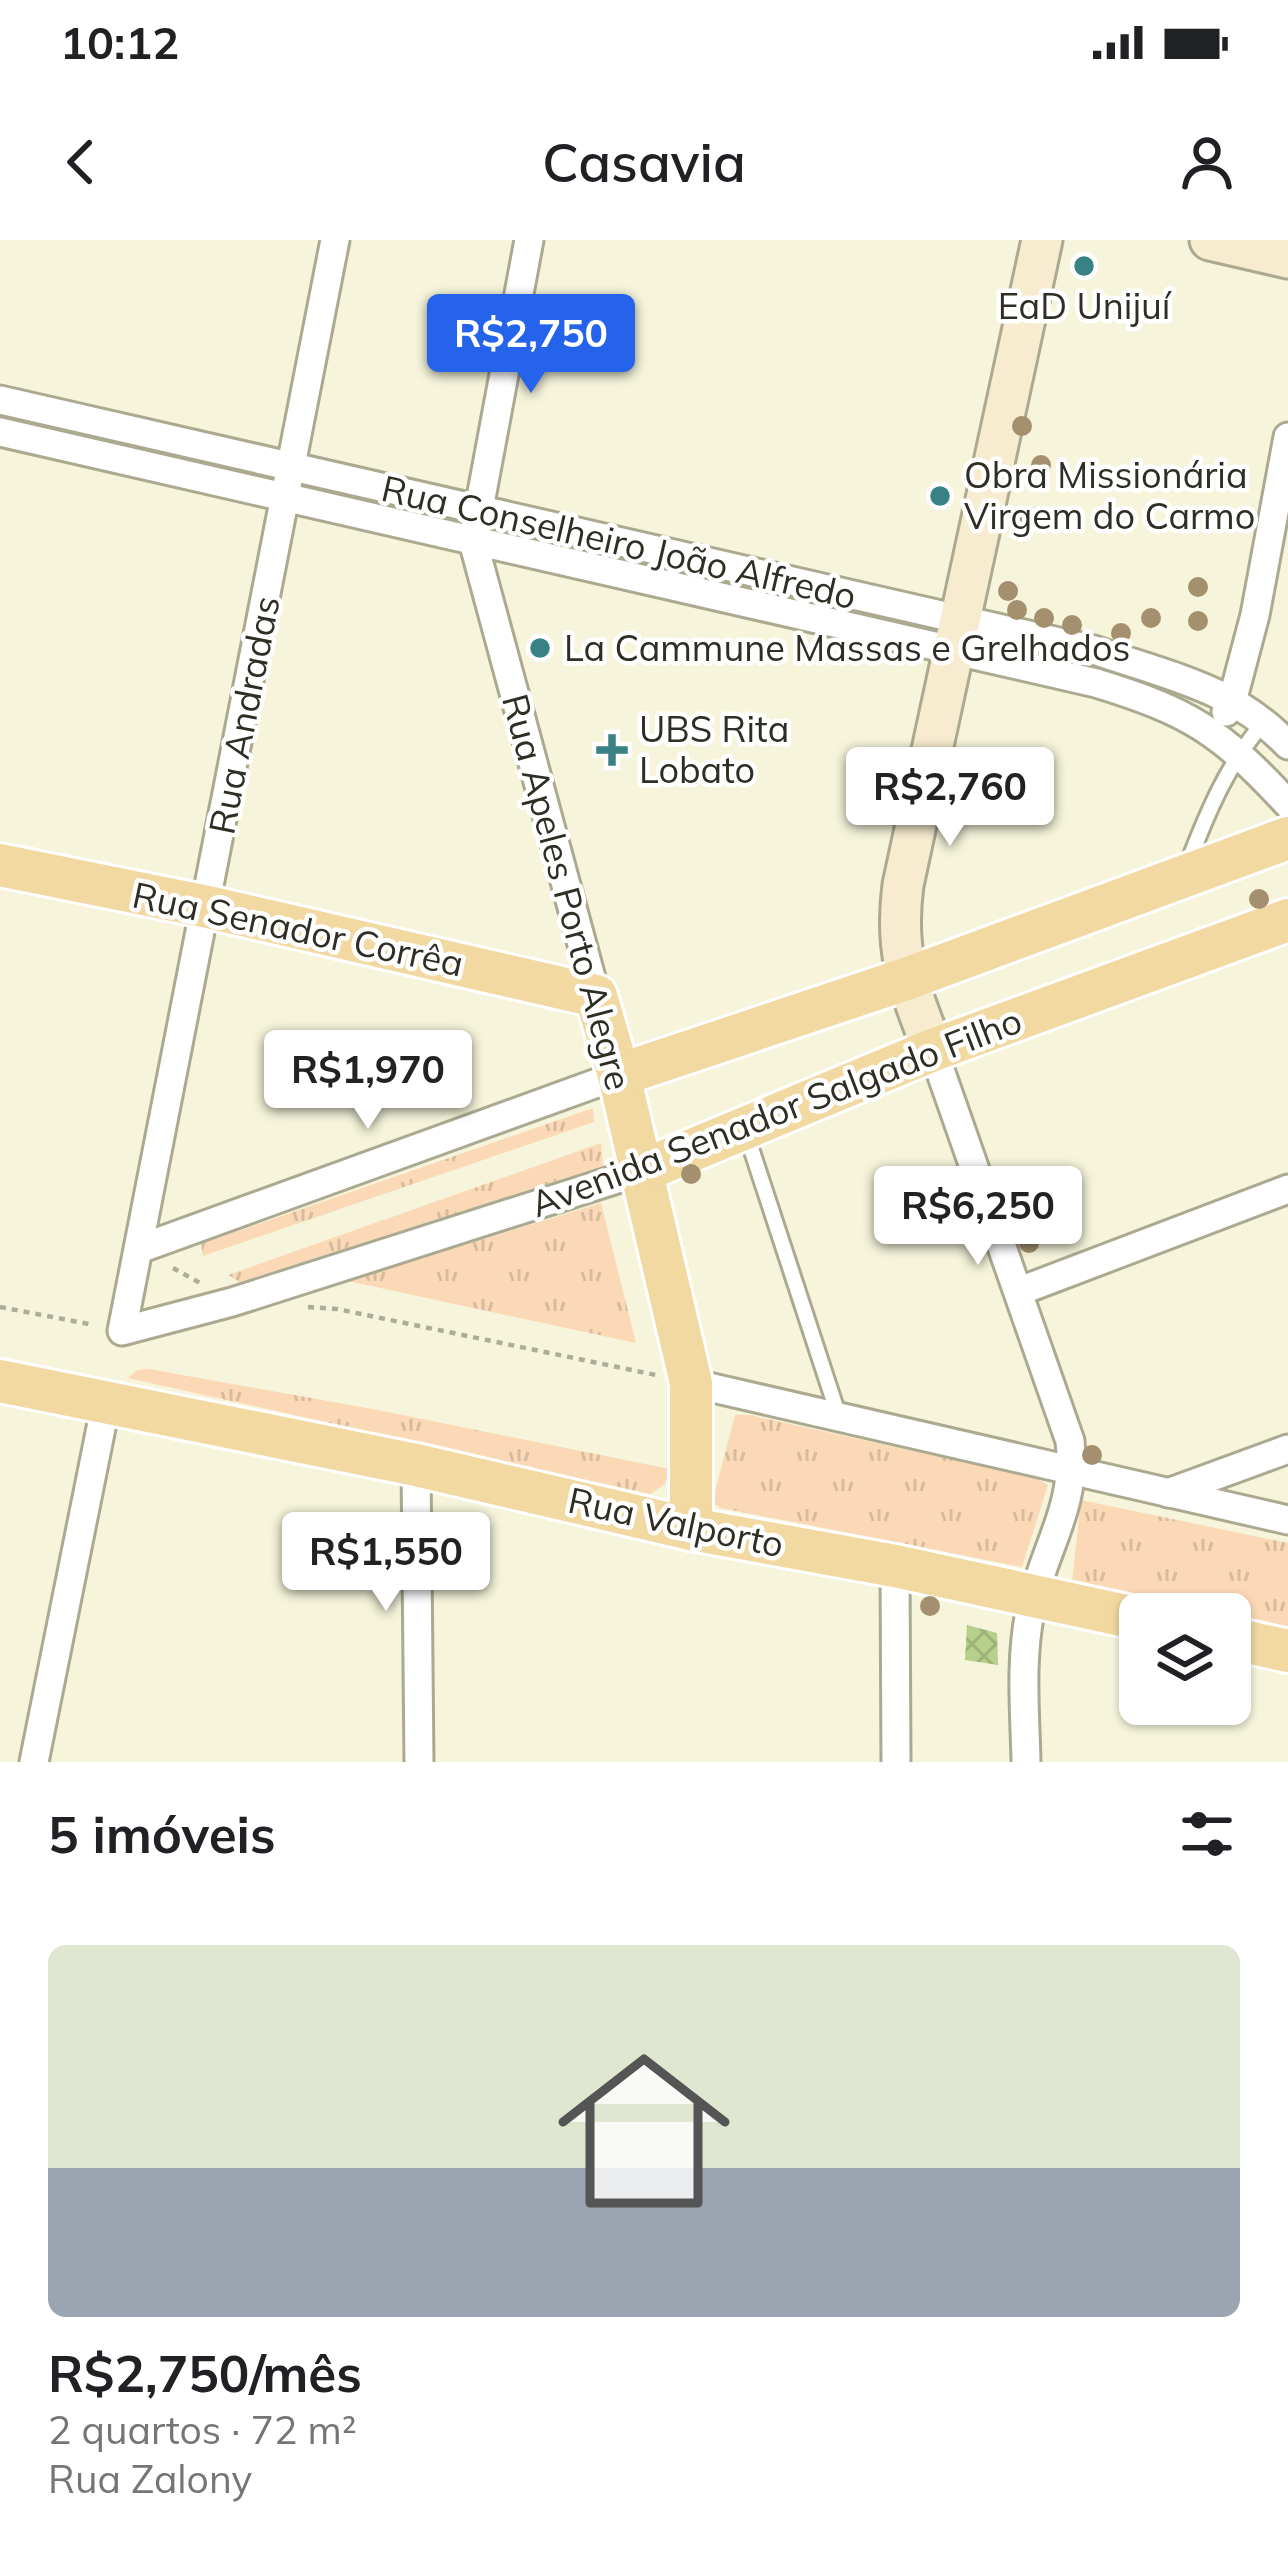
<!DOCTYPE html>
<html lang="pt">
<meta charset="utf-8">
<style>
body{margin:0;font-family:Mulish,sans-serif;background:#f6f6f6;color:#202124;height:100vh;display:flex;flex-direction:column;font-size:45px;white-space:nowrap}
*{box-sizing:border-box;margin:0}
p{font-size:39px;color:#757577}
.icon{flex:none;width:66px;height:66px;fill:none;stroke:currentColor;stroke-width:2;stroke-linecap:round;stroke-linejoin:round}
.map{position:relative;height:1522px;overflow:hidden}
.side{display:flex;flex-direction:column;background:#fff;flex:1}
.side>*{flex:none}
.controls{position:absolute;left:1119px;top:1353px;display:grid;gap:24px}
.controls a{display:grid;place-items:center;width:132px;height:132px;border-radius:18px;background:#fff;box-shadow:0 3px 9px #0004;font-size:60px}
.price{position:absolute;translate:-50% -102px;padding:0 27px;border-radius:12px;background:#fff;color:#222;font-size:39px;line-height:78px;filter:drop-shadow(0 3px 6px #0008)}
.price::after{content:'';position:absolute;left:50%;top:72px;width:36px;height:27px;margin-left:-18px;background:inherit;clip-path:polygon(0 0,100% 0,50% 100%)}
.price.current{background:#2563eb;color:#fff}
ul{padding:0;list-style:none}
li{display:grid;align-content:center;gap:24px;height:636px;padding:0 48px}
li span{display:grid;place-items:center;height:372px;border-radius:18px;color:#555}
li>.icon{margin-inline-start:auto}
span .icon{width:216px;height:216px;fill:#fffc;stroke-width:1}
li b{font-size:51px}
h2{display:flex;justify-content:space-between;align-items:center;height:144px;padding:0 48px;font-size:51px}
.status{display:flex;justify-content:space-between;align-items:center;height:84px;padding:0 60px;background:#fff;direction:ltr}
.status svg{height:33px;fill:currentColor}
header{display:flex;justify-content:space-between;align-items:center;height:156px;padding:0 48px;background:#fff;font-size:54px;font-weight:600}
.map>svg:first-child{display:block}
.park{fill:url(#park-tufts)}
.building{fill:url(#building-cross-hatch)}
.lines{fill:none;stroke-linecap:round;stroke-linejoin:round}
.lane-casing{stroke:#abaa91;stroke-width:20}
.street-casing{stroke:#abaa91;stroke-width:33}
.secondary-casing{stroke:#abaa91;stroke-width:45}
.primary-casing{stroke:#fff;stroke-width:48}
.path{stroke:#acac98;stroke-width:4.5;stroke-dasharray:6 6;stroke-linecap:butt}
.lane{stroke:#fff;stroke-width:14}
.street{stroke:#fff;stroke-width:27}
.secondary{stroke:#f8ecd0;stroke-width:39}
.primary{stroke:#f1d9a1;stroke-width:42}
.tree{fill:#a4906e}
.poi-dot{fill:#388185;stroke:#fff;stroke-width:4.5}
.labels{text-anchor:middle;stroke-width:9;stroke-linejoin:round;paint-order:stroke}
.poi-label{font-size:36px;fill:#2e2e24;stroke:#fff;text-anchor:start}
.street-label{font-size:36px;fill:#2e2e24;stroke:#fff}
</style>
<div class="status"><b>10:12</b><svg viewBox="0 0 49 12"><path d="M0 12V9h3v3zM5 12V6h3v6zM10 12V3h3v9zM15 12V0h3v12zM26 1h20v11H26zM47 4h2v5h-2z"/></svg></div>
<header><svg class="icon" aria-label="back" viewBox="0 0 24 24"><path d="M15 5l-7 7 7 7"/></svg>Casavia<svg class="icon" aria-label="person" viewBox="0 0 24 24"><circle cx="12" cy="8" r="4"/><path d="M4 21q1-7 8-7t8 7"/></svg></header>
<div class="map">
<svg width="1288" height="1522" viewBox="0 0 1288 1522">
<defs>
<pattern id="park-tufts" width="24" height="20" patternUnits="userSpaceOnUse" patternTransform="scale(3)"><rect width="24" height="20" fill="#fbd9b7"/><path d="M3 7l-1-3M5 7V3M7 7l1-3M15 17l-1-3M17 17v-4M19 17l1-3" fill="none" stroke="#d7bb9d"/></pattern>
<pattern id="building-cross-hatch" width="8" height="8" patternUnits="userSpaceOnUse" patternTransform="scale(3)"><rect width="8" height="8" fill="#b6cf8b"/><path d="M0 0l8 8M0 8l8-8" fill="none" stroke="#9db278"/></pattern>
</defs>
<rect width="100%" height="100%" fill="#f6f5db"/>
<g class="park">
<polygon points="593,868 594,882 203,1016 201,1004"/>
<polygon points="601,903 603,926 240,1042 228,1035"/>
<polygon points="601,963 636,1103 348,1041"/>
<polygon points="149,1129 378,1170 670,1229 665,1244 650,1254 128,1138 137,1130"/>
<polygon points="735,1175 750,1175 1036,1238 1048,1245 1022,1327 721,1268 712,1263"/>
<polygon points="1081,1260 1288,1303 1288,1387 1072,1341"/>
</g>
<polygon class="building" points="967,1385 997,1393 998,1425 965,1420"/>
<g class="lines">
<defs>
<g id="lane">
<path d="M1188,623C1208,571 1228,523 1265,481"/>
<polyline points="747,896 839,1177"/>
</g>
<g id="street">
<polyline points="335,0 122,1091 232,1062 642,931"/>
<polyline points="529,0 473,301 596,756"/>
<path d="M0,160L1094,410C1168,436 1233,447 1288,505"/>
<path d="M0,192L1096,443C1191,472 1221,492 1288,564"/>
<polyline points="1226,472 1233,458 1255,375 1288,197"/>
<path d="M933,810L1070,1201C1077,1268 1043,1309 1030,1372C1020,1421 1025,1473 1026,1522"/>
<polyline points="139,1009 619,835"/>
<polyline points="1020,1051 1288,949"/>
<polyline points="691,1143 1288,1280"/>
<polyline points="416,1225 419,1522"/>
<polyline points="1168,1253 1288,1209"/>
<polyline points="895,1326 896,1522"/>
<polyline points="34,1522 106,1163"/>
</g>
<g id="secondary">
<polyline points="1210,0 1288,18"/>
<path d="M933,810C909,747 894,713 903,645L1042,0"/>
</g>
<g id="primary">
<polyline points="0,625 208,667 596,756 619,835 691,1143 691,1289"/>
<polyline points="619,835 906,739 1288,598"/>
<polyline points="642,931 933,810 1288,680"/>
<polyline points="0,1141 416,1225 691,1289 895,1326 1140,1379"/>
<polyline points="1230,1398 1288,1411"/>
</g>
</defs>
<use href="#lane" class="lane-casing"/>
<use href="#street" class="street-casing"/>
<use href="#secondary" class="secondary-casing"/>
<use href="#primary" class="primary-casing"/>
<g class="path">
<polyline points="173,1028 200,1043"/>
<polyline points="0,1067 94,1085"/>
<polyline points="308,1067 337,1069 656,1135"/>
</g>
<use href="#lane" class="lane"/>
<use href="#street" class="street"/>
<use href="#secondary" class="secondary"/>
<use href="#primary" class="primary"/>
</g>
<g class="tree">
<circle cx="1022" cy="186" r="10"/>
<circle cx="1041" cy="225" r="10"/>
<circle cx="1029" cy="276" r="10"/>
<circle cx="1198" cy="347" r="10"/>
<circle cx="1008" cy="351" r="10"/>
<circle cx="1017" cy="370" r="10"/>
<circle cx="1044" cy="378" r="10"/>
<circle cx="1151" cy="378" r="10"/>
<circle cx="1198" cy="381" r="10"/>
<circle cx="1072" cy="385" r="10"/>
<circle cx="1121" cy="393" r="10"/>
<circle cx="1259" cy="659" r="10"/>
<circle cx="691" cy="934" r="10"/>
<circle cx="1029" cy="1003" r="10"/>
<circle cx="1092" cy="1215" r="10"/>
<circle cx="930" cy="1366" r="10"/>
</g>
<g class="poi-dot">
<circle cx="1084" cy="26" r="12"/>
<circle cx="940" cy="256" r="12"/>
<circle cx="540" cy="408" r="12"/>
<path d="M606 492h12v12h12v12h-12v12h-12v-12h-12v-12h12z"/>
</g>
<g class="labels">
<g class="poi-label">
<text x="1084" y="79" text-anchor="middle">EaD Unijuí</text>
<text x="964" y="248">Obra Missionária<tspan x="964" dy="41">Virgem do Carmo</tspan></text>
<text x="564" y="421">La Cammune Massas e Grelhados</text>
<text x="639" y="502">UBS Rita<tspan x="639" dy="41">Lobato</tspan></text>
</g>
<g class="street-label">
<text transform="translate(619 302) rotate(13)" y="13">Rua Conselheiro João Alfredo</text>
<text transform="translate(244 475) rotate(-79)" y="13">Rua Andradas</text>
<text transform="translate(567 652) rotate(75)" y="13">Rua Apeles Porto Alegre</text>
<text transform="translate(298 689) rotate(12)" y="13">Rua Senador Corrêa</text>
<text transform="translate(776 872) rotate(-21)" y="13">Avenida Senador Salgado Filho</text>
<text transform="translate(676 1282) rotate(12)" y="13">Rua Valporto</text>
</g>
</g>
</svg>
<div class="controls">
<a><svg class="icon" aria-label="layers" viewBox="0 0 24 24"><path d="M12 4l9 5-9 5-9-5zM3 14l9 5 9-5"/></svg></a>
</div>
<b class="price current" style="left:531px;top:156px">R$2,750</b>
<b class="price" style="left:950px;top:609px">R$2,760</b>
<b class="price" style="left:368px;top:892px">R$1,970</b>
<b class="price" style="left:978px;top:1028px">R$6,250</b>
<b class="price" style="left:386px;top:1374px">R$1,550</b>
</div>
<section class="side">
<h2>5 imóveis<svg class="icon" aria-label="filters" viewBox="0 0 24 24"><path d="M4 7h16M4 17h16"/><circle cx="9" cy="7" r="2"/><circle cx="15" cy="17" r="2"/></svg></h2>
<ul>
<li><span style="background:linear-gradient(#dfe7d0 60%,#9aa5b1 0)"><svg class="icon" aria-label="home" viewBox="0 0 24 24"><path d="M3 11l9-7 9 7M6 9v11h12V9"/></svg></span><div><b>R$2,750/mês</b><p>2 quartos · 72 m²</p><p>Rua Zalony</p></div></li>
</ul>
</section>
